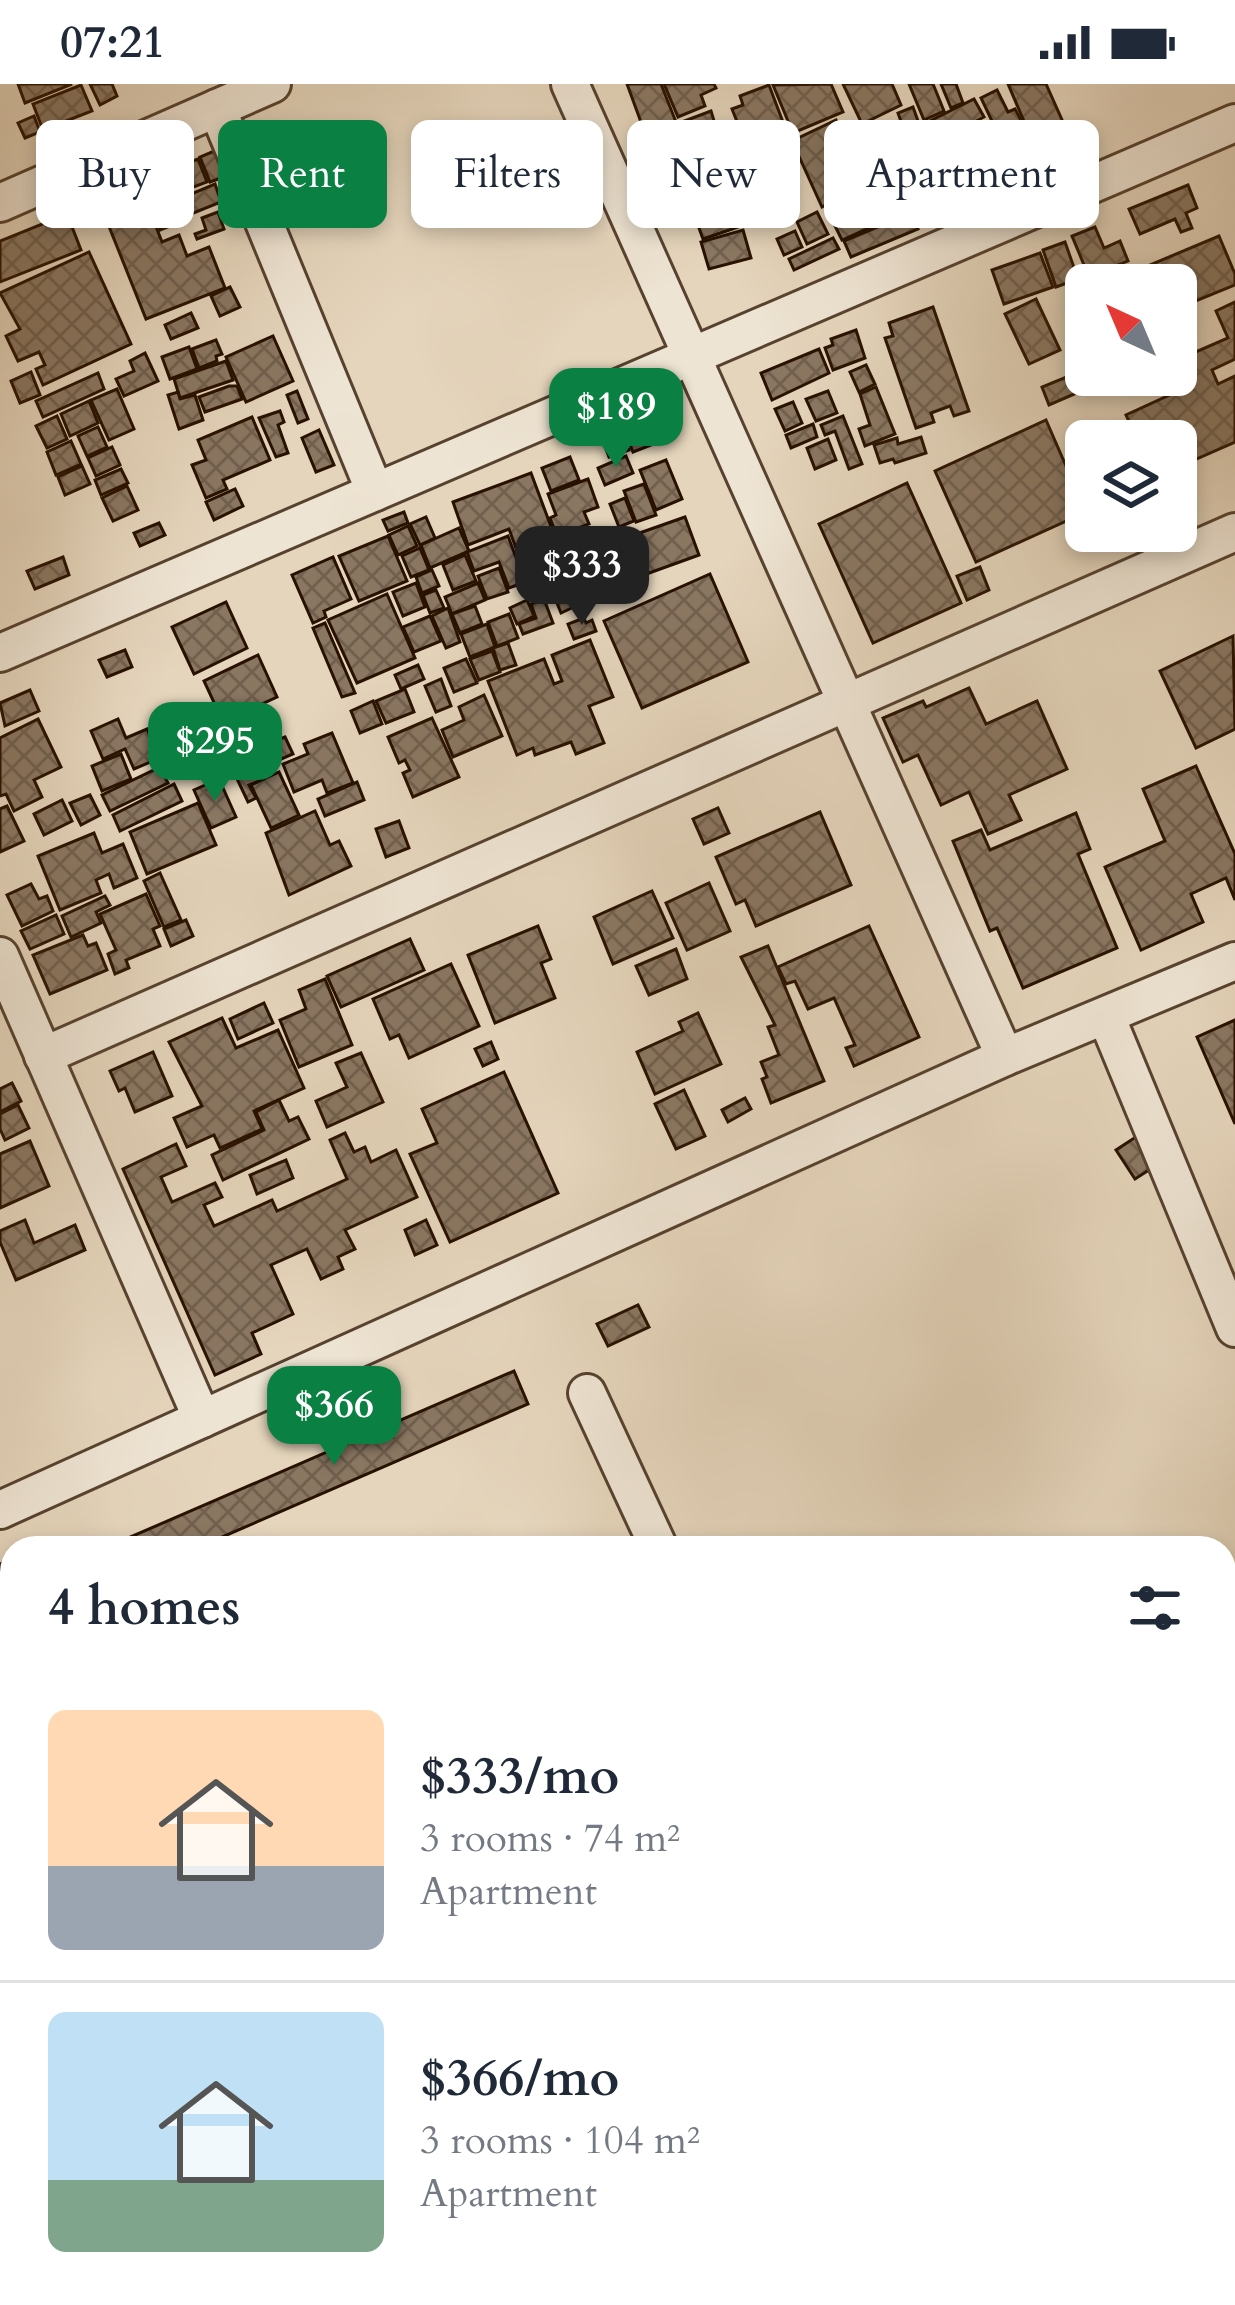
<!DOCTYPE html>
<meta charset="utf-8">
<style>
body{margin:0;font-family:Cardo,serif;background:#f6f6f7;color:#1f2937;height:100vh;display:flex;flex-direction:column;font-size:45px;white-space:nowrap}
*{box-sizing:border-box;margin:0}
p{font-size:39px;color:#747a83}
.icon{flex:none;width:66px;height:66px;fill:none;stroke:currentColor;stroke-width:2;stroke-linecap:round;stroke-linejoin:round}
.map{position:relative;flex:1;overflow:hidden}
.side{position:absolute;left:0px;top:1452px;width:1236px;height:771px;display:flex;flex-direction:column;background:#fff;border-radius:36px 36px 0 0;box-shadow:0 6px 18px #0003}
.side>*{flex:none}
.hud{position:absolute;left:36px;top:36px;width:1164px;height:108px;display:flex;gap:24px}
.needle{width:78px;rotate:316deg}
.controls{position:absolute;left:1065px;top:180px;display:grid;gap:24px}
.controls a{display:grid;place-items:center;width:132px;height:132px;border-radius:18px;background:#fff;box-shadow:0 6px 18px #0003;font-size:60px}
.price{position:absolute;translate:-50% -102px;padding:0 27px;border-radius:24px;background:#0b8043;color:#fff;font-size:39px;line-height:78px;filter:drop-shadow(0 3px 6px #0008)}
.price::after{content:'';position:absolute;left:50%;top:72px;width:36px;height:27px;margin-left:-18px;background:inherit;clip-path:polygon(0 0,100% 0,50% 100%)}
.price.on{background:#222;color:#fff}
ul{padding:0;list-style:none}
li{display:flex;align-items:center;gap:36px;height:300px;padding:0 48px}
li+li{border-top:3px solid #e0e1e3}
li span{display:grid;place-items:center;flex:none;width:336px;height:240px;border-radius:18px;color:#555}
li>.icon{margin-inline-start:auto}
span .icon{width:144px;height:144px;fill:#fffc;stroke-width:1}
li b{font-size:51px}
h2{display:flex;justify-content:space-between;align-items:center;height:144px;padding:0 48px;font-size:51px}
.chip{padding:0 42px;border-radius:18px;background:#fff;box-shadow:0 6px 18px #0003;font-size:42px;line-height:108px}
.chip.on{background:#0b8043;color:#fff}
.status{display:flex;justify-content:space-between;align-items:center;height:84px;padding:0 60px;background:#fff;direction:ltr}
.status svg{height:33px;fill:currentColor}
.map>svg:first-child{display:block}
.building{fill:url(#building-cross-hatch);stroke:#281100;stroke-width:3}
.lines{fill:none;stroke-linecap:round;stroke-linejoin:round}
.street-casing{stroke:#57422f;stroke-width:42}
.street{stroke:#eee4d3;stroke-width:36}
</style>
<div class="status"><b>07:21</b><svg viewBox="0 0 49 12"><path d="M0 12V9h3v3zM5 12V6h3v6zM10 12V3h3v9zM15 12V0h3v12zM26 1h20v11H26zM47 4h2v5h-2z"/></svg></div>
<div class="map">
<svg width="1235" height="2221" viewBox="0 0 1235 2221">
<defs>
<pattern id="building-cross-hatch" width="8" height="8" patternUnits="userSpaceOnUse" patternTransform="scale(3)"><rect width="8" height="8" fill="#8a7762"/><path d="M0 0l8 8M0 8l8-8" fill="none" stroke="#71604e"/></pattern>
</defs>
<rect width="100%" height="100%" fill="#e5d5bc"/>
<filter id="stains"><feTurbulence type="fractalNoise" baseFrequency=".00167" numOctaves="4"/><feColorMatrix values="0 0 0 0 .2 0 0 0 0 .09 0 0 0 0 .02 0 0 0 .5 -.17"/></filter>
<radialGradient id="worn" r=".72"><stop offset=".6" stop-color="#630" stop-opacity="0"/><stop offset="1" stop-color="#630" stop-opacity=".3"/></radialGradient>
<g class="building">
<polygon points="18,0 72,0 25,19"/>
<polygon points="90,0 112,0 117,12 100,21"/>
<polygon points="627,0 661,0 676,38 645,49"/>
<polygon points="664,0 714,0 716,4 701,11 705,22 678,33"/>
<polygon points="831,0 843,28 793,49 773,1"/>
<polygon points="843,0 892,0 901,21 862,40"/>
<polygon points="909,0 933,0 944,27 924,36"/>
<polygon points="941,0 956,0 963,19 951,24"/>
<polygon points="1008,0 1046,0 1071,56 1012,82 1000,54 1026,42"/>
<polygon points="81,1 92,27 43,46 33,20"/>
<polygon points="769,1 789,54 782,56 798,95 765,108 732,25 743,21 740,12"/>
<polygon points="997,6 1008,28 1015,25 1023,40 999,52 981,14"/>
<polygon points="974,15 984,33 938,57 928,38"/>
<polygon points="913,23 923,51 908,57 898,29"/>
<polygon points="711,27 715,40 691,49 693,55 662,67 657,52 672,47 671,42"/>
<polygon points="34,32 40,48 25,54 18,39"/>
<polygon points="836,36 873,114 832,134 826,121 822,123 792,57"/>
<polygon points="972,41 979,54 990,48 996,60 981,69 990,85 961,100 938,59"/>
<polygon points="886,46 910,98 892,106 887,97 884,99 863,56"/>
<polygon points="732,49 740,79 726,84 715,55"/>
<polygon points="932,52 944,74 926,83 914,61"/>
<polygon points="707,59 713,75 686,86 680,70"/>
<polygon points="219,65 229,91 210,98 200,73"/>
<polygon points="198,75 207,98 175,110 167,87"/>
<polygon points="715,76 731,118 681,137 669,105 681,100 678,94 693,88 692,85"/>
<polygon points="744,82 754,107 740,113 730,87"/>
<polygon points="794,99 798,112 778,119 782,128 703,155 695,133"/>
<polygon points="215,100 221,118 186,132 179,115"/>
<polygon points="1188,101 1197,124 1186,129 1192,144 1181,148 1175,135 1140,150 1129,125"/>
<polygon points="903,103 913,125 893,134 883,112"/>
<polygon points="143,109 162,158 179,151 187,172 209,163 225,204 146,235 102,125"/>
<polygon points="881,114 891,134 842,156 832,136"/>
<polygon points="164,115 175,140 160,146 150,122"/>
<polygon points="218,128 224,145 197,155 195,150 206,146 202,134"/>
<polygon points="817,128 828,150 807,160 797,138"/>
<polygon points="911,129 918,145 851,173 844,157"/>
<polygon points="67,130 81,166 0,198 0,157"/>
<polygon points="1095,143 1104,164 1120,157 1128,177 1089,193 1072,152"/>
<polygon points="743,146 751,174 709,185 701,158"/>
<polygon points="795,147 802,163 784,171 777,155"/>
<polygon points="1219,152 1235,190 1235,201 1176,225 1176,201 1144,201 1138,186"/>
<polygon points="833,154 839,165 794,186 789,175"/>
<polygon points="1065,158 1078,195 1056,203 1043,166"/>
<polygon points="89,168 131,260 43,301 36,285 45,281 39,268 18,277 6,252 20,245 0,209"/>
<polygon points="1040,169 1053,203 1004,220 992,186"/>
<polygon points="230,203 240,223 220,232 211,212"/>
<polygon points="1036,215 1060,266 1029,280 1005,230"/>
<polygon points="1235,218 1235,275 1212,286 1218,300 1235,292 1235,358 1176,384 1176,357 1102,357 1132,344 1126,331 1189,302 1177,276 1228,254 1216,227"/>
<polygon points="933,223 969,327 954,332 950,322 931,329 934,338 916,344 885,254 893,252 889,239"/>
<polygon points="191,229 198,244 171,255 165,241"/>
<polygon points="856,246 865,274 833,286 825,264 833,261 831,255"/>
<polygon points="273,252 293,297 246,318 226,273"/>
<polygon points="216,256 222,270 216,272 217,277 199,284 192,265"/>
<polygon points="189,263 197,285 170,295 162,273"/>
<polygon points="819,265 829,289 772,316 761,289"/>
<polygon points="145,269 158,297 124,312 116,295 134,287 130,277"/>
<polygon points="226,277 233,296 180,314 174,295"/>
<polygon points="866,281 875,300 859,308 850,288"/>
<polygon points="1086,285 1086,291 1118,291 1049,321 1042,303"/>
<polygon points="31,288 40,311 20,319 11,297"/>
<polygon points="98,289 104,305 43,333 36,317"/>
<polygon points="229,302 237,302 242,315 205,328 199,313"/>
<polygon points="876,303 895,350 865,362 859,345 870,341 860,310"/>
<polygon points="117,305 134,345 109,356 91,316"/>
<polygon points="297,307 308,335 298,339 287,311"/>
<polygon points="828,307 837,329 816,337 806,315"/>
<polygon points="178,308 180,315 195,311 203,336 179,345 168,311"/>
<polygon points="89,317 98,339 70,352 61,330"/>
<polygon points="793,318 802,339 785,347 775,325"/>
<polygon points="280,327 284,338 278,341 288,369 276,373 259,334"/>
<polygon points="57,332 67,355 47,364 36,342"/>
<polygon points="843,332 862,380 849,385 835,347 825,351 821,341"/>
<polygon points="252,333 270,376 223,396 227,405 206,414 192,381 206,376 198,356"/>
<polygon points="606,336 612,352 594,359 588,344"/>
<polygon points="1046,336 1086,428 976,478 935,387"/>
<polygon points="646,339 654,360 633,368 625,348"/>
<polygon points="813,340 817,353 791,364 786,351"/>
<polygon points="98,343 107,363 87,372 78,352"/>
<polygon points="319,346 334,381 316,388 302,354"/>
<polygon points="623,350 629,366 609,373 603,357"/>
<polygon points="921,353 926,369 895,379 893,375 880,379 874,361 897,354 898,360"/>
<polygon points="828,355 836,376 815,385 807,364"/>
<polygon points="71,357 81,380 56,391 47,368"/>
<polygon points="112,363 120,381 96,392 88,374"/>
<polygon points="626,372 633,389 605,401 598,384"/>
<polygon points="570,373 579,396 551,407 542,384"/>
<polygon points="666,376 682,415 656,426 640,386"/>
<polygon points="82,382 90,400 65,411 58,393"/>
<polygon points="121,385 128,399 101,411 95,396"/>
<polygon points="531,389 562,472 524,486 509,445 468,461 453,418"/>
<polygon points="588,395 598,423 584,428 589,440 557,452 550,434 556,431 548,410"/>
<polygon points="907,399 961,519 873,559 819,440"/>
<polygon points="644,400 656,431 636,438 624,407"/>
<polygon points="127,402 138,426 113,437 102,414"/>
<polygon points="235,405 243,422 214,436 206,418"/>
<polygon points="625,414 634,437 619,443 610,420"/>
<polygon points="404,428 408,439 388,447 383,436"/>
<polygon points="426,433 435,454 420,461 410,440"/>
<polygon points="685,433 699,471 627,497 614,458"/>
<polygon points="159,439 165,451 140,462 134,449"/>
<polygon points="408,442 417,462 398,471 389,451"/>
<polygon points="459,444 469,467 430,484 421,461"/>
<polygon points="583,445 591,463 566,473 558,455"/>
<polygon points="388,452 407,497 359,517 339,472"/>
<polygon points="508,452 525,498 509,504 499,478 474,487 467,468"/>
<polygon points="611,459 626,501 586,517 567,474"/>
<polygon points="420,464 429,486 411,493 402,472"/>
<polygon points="465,471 476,497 453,506 443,481"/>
<polygon points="63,473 69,491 35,505 27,487"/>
<polygon points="333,473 351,515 324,527 326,533 313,539 292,491"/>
<polygon points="556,480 563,498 540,508 533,490"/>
<polygon points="980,483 989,506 967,516 957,492"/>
<polygon points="499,484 508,508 487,515 478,492"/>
<polygon points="432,486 439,502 422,509 416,493"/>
<polygon points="710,490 748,578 642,624 604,537"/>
<polygon points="416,499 425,523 403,532 393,508"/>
<polygon points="478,499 485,516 452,530 445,513"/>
<polygon points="575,500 582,519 561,529 553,509"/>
<polygon points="436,506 444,524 430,529 423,511"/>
<polygon points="387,510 415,574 357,599 328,536"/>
<polygon points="544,515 553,539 523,550 519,540 536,534 531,520"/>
<polygon points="527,516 534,532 517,540 510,524"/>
<polygon points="226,518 247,564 194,590 172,543"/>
<polygon points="475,522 482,540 460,549 452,530"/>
<polygon points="448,524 460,558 446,564 432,532"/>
<polygon points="509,530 518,554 497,562 488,538"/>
<polygon points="430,532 441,557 414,568 403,543"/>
<polygon points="584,534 586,539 592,536 596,547 574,555 568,540"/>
<polygon points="325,539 355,609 342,613 313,544"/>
<polygon points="487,540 495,563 470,573 461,550"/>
<polygon points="1233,552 1235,645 1196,664 1160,587"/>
<polygon points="590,556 613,613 589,622 604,659 576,670 571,658 535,671 533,664 517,671 488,597 544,575 554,600 562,597 552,571"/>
<polygon points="508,559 516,581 500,586 493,564"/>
<polygon points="125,566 132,583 107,593 99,576"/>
<polygon points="492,567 500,588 479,596 470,575"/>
<polygon points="258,571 277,613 223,638 204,597"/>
<polygon points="466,575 477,599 454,608 444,584"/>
<polygon points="418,581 424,595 401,605 395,591"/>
<polygon points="441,595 451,622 436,628 425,602"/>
<polygon points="969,604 986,640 1037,617 1067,685 1009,711 1021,736 988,750 969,708 941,721 918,671 903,678 883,634 923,617 926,623"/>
<polygon points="405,605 414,628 386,639 376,617"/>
<polygon points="30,606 39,627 5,642 0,619"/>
<polygon points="484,611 502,652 453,673 442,646 464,636 459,623"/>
<polygon points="373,617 382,640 360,649 351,627"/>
<polygon points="263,632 272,651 228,673 218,654"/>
<polygon points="432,634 459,693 413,713 403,689 410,686 405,676 399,679 388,653"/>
<polygon points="38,635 61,683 34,696 42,713 14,727 6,710 0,712 0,654"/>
<polygon points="118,635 126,654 147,645 155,663 180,652 190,676 168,686 162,673 134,685 125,665 103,675 91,647"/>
<polygon points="332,649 353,699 327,709 322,696 294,708 283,680 308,670 304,660"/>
<polygon points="285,653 293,670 260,684 253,666"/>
<polygon points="121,670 131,695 102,707 92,682"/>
<polygon points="247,670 260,697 249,701 256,714 248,718 229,678"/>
<polygon points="1196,682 1235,770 1235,816 1226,794 1191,810 1203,838 1141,866 1105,783 1165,757 1143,705"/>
<polygon points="160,683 168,699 110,727 102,711"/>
<polygon points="279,688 299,731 271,744 251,701"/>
<polygon points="219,695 236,733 211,744 194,706"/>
<polygon points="357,698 364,716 325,732 318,715"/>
<polygon points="174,700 182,717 120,747 113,731"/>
<polygon points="90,711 100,731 81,741 70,719"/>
<polygon points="62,716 72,737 44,751 34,730"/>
<polygon points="198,719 216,761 147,790 130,748"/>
<polygon points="7,722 24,757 0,768 0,725"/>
<polygon points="718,724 729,749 704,760 693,735"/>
<polygon points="315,727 330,761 339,757 351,782 289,811 266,749"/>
<polygon points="820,728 851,801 756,842 745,816 736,820 716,773"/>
<polygon points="1076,729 1090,765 1078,770 1117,864 1023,904 997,844 990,847 953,757 981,746 990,766"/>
<polygon points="399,737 409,764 386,773 376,745"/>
<polygon points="94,749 102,769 123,760 137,794 114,804 109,790 96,796 101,809 60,826 38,772"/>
<polygon points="160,789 181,836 164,843 144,797"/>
<polygon points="709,799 730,847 687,866 666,819"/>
<polygon points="31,800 39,815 47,812 53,827 22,842 7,811"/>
<polygon points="652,807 673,854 613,880 594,833"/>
<polygon points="146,810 160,842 153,845 160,862 126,876 129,884 115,890 108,870 116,866 100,830"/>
<polygon points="105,812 110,821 96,828 101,839 71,853 62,832"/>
<polygon points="56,831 64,850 30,865 21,847"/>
<polygon points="186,836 193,852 171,862 164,845"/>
<polygon points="538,842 551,875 541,879 555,914 495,939 468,871"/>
<polygon points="869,842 919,953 854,982 846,964 855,961 834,914 808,925 795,897 786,900 778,883"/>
<polygon points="83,851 88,862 96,859 107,886 50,910 33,871"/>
<polygon points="410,855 424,886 341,923 327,892"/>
<polygon points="768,862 824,997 771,1019 762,995 767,993 761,978 779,971 768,943 775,941 741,873"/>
<polygon points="676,865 687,895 649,911 636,882"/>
<polygon points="451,880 479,942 409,974 399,951 390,955 373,915"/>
<polygon points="325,895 352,961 299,983 280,936 306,925 299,906"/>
<polygon points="264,919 273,939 238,955 230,935"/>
<polygon points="698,929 721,980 655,1010 637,968 683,947 679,938"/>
<polygon points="222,934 236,964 278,946 304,1004 254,1027 262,1045 220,1064 214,1051 187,1063 174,1034 202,1022 169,958"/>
<polygon points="1235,936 1235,1040 1197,953"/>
<polygon points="491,958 498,975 483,982 475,965"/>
<polygon points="153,968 172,1012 135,1028 125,1004 119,1007 110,987"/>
<polygon points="361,969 383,1018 327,1043 316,1017 347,1003 336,979"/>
<polygon points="504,988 558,1109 450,1158 410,1070 437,1059 422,1025"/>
<polygon points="12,999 21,1017 0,1028 0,1005"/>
<polygon points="684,1006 705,1052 676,1065 655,1020"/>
<polygon points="745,1014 751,1025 728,1038 722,1026"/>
<polygon points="279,1016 289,1037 298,1033 309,1055 223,1096 212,1071 264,1046 256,1028"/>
<polygon points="18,1021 29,1044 5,1056 0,1045 0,1030"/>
<polygon points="1145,1047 1163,1077 1135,1095 1116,1066"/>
<polygon points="345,1049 354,1068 365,1063 371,1078 396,1066 417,1113 345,1146 355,1165 338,1173 343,1185 321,1195 307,1165 271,1181 293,1230 252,1249 261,1270 215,1291 123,1085 176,1060 186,1082 161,1093 172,1118 215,1099 222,1113 204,1121 214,1142 272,1116 277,1127 347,1095 330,1056"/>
<polygon points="30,1057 49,1102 0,1124 0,1070"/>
<polygon points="286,1076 293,1094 257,1110 250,1091"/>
<polygon points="25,1136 34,1159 75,1141 85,1166 16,1196 0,1158 0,1147"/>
<polygon points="426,1136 437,1161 415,1171 405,1146"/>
<polygon points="638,1221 649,1243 608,1262 597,1240"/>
<polygon points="514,1287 528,1320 197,1464 105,1464"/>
<polygon points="12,1475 12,1579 9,1580 0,1556 0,1504 4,1502 0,1480"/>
<polygon points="12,1969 12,2014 0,1988 0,1974"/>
<polygon points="1235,1971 1235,2034 1232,2036 1224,2018 1224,1976"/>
<polygon points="7,2082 12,2096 12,2172 0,2140 0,2085"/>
<polygon points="401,2211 449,2211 453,2221 405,2221"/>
<polygon points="518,2211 563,2211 539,2221 522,2221"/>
<polygon points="638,2211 701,2211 705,2221 614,2221"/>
</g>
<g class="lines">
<defs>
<g id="street">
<polyline points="570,0 1005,973"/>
<polyline points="217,24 375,408"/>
<polyline points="0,119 272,0"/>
<polyline points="0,569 1235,39"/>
<polyline points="0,872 202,1335"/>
<polyline points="1106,932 1235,1244"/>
<polyline points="43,972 1235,448"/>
<polyline points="587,1309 659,1464"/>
<polyline points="0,1426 1005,973 1235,877"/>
<polyline points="0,1679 12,1706"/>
<polyline points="1224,1729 1235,1724"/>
<polyline points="0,1839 12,1833"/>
<polyline points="1224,2144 1235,2139"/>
<polyline points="234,2211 238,2221"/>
<polyline points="995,2211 999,2221"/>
<polyline points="77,2221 99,2211"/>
<polyline points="1048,2221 1071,2211"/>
</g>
</defs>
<use href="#street" class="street-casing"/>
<use href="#street" class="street"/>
</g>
<rect width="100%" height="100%" filter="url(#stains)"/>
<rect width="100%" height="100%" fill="url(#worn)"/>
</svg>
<div class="controls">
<a><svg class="needle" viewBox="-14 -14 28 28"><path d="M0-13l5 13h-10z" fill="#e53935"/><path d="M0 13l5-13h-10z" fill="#747a83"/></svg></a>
<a><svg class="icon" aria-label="layers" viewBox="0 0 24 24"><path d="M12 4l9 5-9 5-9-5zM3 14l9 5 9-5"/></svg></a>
</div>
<b class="price" style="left:616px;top:386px">$189</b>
<b class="price on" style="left:582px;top:544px">$333</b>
<b class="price" style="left:215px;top:720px">$295</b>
<b class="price" style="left:334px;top:1384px">$366</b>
<div class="hud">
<a class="chip">Buy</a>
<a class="chip on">Rent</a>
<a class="chip">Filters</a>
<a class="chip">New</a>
<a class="chip">Apartment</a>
</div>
<section class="side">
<h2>4 homes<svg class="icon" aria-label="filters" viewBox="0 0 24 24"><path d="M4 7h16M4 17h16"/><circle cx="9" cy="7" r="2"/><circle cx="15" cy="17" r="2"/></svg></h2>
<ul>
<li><span style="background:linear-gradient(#ffd9b3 65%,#9aa5b1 0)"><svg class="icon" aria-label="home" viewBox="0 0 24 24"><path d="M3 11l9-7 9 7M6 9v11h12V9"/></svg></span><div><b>$333/mo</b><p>3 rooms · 74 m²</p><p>Apartment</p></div></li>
<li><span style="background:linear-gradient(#bfe0f5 70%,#7fa58c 0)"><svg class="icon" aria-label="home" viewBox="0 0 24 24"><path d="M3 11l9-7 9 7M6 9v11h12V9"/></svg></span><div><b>$366/mo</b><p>3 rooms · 104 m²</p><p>Apartment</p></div></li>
</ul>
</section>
</div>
